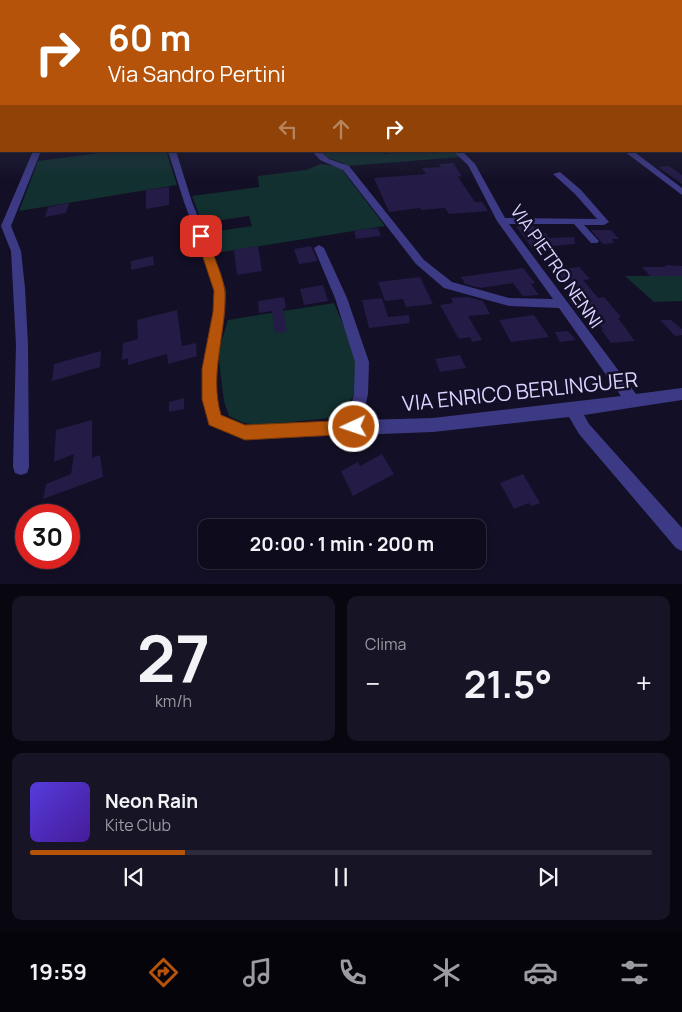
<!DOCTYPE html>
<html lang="it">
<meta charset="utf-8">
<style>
:root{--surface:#0e0b1c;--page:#171425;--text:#f1f3f6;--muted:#9b9ba3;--line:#2e2b3b;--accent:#b45309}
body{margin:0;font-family:Manrope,sans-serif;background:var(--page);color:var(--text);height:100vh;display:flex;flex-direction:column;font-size:19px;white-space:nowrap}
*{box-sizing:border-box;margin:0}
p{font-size:16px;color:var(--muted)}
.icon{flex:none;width:28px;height:28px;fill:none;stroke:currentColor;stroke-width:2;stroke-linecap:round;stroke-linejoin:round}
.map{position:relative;height:584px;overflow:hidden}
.sheet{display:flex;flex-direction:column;gap:12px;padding:12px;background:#08060f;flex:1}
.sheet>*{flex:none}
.banner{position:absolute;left:0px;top:0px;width:682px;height:152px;box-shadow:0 2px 8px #0003,0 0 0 1px var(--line);background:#b45309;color:#fff;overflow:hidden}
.speed{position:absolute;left:15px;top:504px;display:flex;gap:10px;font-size:25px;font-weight:700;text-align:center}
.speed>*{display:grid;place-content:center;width:65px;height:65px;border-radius:50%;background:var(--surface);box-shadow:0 2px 8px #0003,0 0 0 1px var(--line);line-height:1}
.speed .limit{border:8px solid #d22;background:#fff;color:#111}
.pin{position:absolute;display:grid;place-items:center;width:42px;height:42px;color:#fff;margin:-21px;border-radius:10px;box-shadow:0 2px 8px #0006}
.me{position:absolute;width:55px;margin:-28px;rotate:267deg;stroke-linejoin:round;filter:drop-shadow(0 0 4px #0008)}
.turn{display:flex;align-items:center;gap:18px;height:105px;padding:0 25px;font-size:22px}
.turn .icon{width:65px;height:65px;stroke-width:2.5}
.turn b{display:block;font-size:35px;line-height:42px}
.lanes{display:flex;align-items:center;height:48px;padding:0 25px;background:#0003;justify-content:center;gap:25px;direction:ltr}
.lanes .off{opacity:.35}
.big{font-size:38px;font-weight:700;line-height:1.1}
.sheet .card{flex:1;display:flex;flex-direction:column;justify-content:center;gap:8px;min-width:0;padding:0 18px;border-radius:10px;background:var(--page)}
.sheet .dial{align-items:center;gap:0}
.dial b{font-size:65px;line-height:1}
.song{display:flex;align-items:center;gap:15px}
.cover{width:60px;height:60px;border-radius:8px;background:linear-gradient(135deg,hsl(250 70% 55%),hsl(260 70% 35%))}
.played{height:5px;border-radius:2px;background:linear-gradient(90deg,var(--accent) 25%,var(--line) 25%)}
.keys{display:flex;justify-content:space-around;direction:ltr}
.heat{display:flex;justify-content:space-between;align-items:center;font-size:28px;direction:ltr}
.sheet .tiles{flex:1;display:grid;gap:12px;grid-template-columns:1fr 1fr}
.card:last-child{grid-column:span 2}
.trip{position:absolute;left:198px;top:519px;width:288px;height:50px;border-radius:10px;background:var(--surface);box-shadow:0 2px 8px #0003,0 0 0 1px var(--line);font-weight:700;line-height:50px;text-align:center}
.tabs{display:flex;height:80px;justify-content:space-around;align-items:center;background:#06040b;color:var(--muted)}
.tabs .icon{width:35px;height:35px}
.tabs .selected{color:var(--accent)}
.tabs b{font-size:22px;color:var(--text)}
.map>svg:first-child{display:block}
</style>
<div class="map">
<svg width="682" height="585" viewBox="0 0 682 585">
<rect width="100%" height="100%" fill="#130f26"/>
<!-- green -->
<g fill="#12302f">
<path d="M115,151H166L177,185L19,211L38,161Z"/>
<path d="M320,151H382L384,154L402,151H453L460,157L347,166C338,158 329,162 320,151Z"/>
<path d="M321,164L340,167L385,226L216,253L204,233L252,226L249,216L202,223L192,196L259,187L258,176L306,170Z"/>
<path d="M625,276H682V301L654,302Z"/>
<path d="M334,303C343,324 363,367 356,390C352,400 345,409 339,417L261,425L244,423L229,416L224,401L218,353L228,320Z"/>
</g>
<!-- building -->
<g fill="#241b47">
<path d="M453,163L462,176L458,177L475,202H482L488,211L449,214L445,208L421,210L420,208L389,212L374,178L426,174L422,168L441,167L439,164Z"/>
<path d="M669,166L682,175V184L658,167Z"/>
<path d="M169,187V205L146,209V190Z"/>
<path d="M69,203L66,213L45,217L48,207Z"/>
<path d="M516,226H534L540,234L546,233L549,238L574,237L575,244L532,248Z"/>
<path d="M378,228L381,236L356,239L354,230Z"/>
<path d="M591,230H611L619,239H612L614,243L603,244Z"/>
<path d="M258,246L262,271L237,275L234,250Z"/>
<path d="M311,246L318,261L299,264L294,249Z"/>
<path d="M153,256L154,265L131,270V261Z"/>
<path d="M665,265L682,266V276H650L642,267H666Z"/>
<path d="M579,267L590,279L583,280L598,298L604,297L621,317L618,318L635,341L611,343L601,329H603L555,270Z"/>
<path d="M523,268L535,283L531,284L539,295L523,296L513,283L481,288L465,284L461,277Z"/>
<path d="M420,277L433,304L406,307L403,299L385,301L378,282Z"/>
<path d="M323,285L328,301L304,305L300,289Z"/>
<path d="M284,297L286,308L283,309L287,331L275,333L272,311L259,313L258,301Z"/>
<path d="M468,297L483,301L490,314L468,316L482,340L472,342L470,337L459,339L440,305L453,303L451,298Z"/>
<path d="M382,298L388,317L409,315L410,323L369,328L362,300Z"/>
<path d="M177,310L182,346L196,343L197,356L168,364L167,354L128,365V358L122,360L123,343L138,339L137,320Z"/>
<path d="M534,315L549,337L511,342L499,320Z"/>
<path d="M660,320H671L682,329V335L675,336Z"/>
<path d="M568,331L576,340L560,342L555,332Z"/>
<path d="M101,351L100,367L52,381L54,364Z"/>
<path d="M460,355L466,368L440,372L435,359Z"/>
<path d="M184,398V409L169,412V402Z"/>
<path d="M92,420V458L100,455L103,477L43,499L46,484L71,474L74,454L54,462L56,430Z"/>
<path d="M382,454L394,474L353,496L341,471L358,462L360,466Z"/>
<path d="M523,474L540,503L531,506L529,503L514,509L500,483Z"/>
</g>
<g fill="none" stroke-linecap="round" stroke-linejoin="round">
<!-- minor -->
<g fill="#3d3a85" fill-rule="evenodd">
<rect x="681" y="101" width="1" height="4"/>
<path d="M33,151H41L11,226L21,251L25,288L28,345L29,467L27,473L21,475L15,473L13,467L16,345L13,288L11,251L1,226Z"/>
<path d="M168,151H176L192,202L220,271L226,291L225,312L216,369V399L221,415L245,425L347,421L354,394L355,362L335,298L314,248L319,245L324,248L347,298L369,362L368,394L362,420L433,418L621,396L559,308L509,306L444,288L416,264L343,170L320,160L312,151H320L329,159L349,166L424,260L452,282L509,298L553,299L497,221L468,165L453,151H462L475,164L505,218L597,219L575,194L553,174L560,172L581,190L609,222L604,225H584L597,239L599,241L597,243H591L574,224H509L636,394L682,388V400L584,415L589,424L682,528V551L676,548L579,434L569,417L433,432L245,439L210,425L202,399V369L213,312L214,291L210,271L184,202Z"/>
<path d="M624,151H633L682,188V195Z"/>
</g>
<!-- primary -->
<rect fill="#c25bff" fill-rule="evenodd" x="681" y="98" width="1" height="4"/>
<!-- trunk -->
<path stroke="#e055d1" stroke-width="14" d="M0,128L1,127"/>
</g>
<!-- sky -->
<linearGradient id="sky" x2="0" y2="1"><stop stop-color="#0a0815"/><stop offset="0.55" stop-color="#333752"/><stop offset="1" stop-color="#333752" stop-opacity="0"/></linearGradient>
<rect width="682" height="179" fill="url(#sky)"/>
<!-- route -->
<path fill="#b45309" stroke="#753606" d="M197,233H204L206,236C211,250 225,280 225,294C226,335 209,374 221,415L245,425L354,420L359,422L361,427L359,432L354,434L245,440L209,425L202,399V369L213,312L214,291L196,236Z"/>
<g text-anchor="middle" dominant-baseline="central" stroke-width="5" stroke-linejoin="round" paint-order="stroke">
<!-- street labels -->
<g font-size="18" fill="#d9d4ff" stroke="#130f26">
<text transform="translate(557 266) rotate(55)">VIA PIETRO NENNI</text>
</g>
<!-- near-street labels -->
<g font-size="21" fill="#d9d4ff" stroke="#130f26">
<text transform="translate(520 391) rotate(-6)">VIA ENRICO BERLINGUER</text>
</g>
</g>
</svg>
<div class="speed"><div class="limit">30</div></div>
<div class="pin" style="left:201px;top:236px;background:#d93025"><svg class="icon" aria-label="arrive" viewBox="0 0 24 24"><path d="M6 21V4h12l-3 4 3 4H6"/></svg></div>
<svg class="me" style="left:354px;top:427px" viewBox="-20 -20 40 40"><circle r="17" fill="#b45309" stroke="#fff" stroke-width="3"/><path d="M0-11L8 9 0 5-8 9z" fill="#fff"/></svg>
<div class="trip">20:00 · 1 min · 200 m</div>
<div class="banner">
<div class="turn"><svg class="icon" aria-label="right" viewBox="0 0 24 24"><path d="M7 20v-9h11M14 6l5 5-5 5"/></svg><div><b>60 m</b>Via Sandro Pertini</div></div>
<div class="lanes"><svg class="icon off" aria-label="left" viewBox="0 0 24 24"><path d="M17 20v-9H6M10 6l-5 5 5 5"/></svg><svg class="icon off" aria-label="ahead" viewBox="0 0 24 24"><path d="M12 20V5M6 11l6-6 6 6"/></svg><svg class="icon" aria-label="right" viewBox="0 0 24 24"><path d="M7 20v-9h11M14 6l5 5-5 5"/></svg></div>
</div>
</div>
<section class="sheet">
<div class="tiles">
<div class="card dial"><b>27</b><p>km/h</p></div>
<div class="card"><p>Clima</p>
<div class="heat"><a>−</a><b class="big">21.5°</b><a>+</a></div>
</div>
<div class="card">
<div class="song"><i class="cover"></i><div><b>Neon Rain</b><p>Kite Club</p></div></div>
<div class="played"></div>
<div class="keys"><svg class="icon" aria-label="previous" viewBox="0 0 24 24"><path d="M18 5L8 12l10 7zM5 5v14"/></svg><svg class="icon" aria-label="pause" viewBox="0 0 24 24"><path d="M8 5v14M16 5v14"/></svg><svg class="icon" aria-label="next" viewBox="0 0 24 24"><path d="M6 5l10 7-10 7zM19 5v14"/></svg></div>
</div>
</div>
</section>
<nav class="tabs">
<b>19:59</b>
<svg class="icon selected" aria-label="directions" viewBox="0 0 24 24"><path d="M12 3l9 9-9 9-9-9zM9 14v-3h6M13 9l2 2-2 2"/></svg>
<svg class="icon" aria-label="music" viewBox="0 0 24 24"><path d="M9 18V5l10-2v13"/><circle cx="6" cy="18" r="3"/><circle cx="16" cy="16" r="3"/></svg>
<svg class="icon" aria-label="phone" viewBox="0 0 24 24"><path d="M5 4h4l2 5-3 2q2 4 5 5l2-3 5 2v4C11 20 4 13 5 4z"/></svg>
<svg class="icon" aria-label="climate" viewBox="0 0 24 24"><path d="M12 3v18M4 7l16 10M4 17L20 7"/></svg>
<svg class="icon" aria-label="car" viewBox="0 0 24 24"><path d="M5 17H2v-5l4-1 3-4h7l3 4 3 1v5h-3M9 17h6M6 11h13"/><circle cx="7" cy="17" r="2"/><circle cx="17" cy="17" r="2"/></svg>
<svg class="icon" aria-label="filters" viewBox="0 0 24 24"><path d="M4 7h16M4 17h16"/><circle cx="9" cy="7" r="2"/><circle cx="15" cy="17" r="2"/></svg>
</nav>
